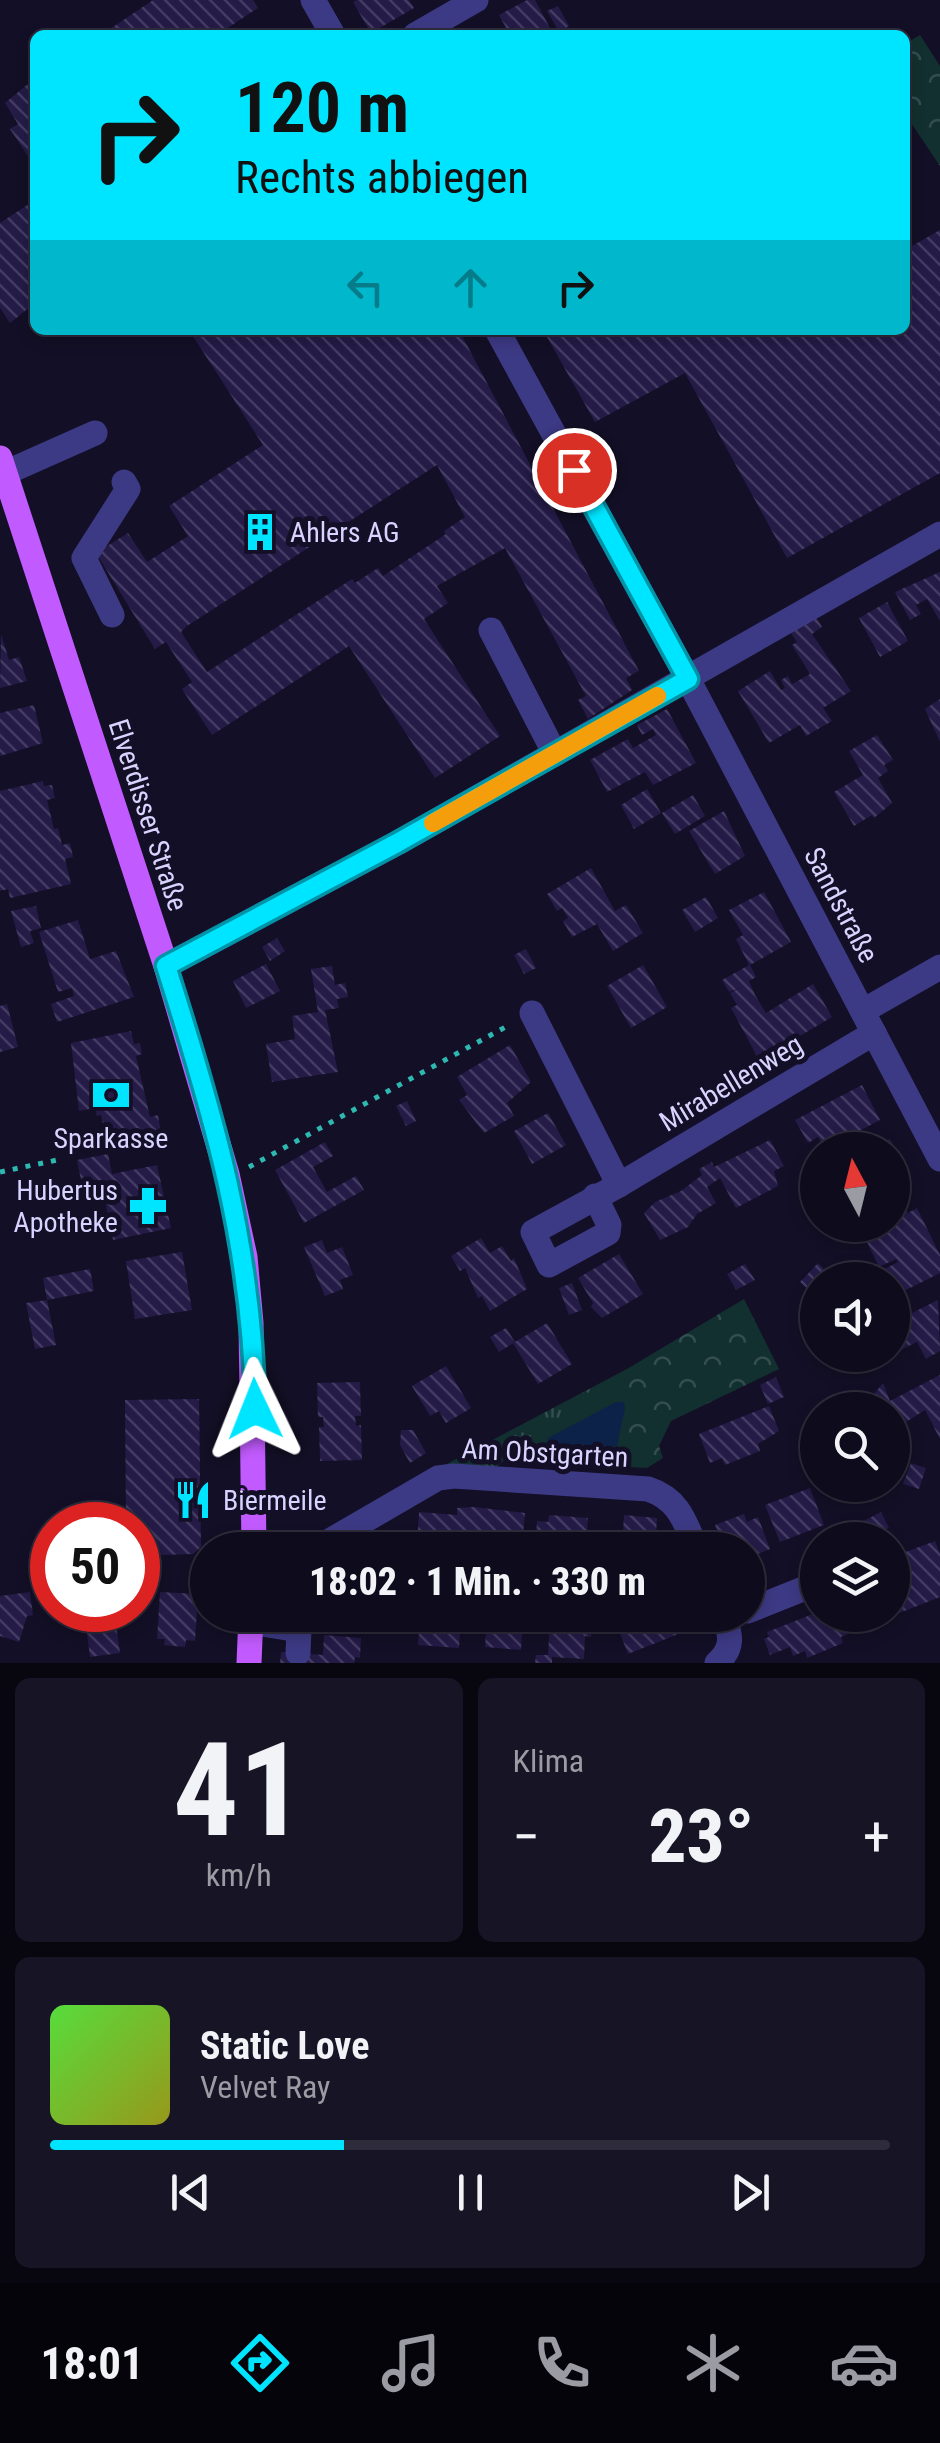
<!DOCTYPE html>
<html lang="de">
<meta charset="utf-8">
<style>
:root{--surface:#0e0b1c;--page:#171425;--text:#f1f3f6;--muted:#9b9ba3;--line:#2e2b3b;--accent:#00e5ff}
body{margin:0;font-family:"Roboto Condensed",sans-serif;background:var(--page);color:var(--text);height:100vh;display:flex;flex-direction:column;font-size:38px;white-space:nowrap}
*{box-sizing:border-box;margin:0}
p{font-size:32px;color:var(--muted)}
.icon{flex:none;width:55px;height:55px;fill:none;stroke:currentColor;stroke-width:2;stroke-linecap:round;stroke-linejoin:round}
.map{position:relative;height:1663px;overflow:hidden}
.panel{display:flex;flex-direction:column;gap:15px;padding:15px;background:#08060f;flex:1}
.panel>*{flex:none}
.hud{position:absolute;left:30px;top:30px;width:880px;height:305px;border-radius:15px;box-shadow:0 5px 15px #0003,0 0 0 2px var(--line);background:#00e5ff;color:#111;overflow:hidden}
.needle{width:65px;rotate:353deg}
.fabs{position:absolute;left:800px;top:1132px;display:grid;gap:20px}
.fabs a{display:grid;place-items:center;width:110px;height:110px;border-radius:50%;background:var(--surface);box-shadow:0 5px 15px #0003,0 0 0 2px var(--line);font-size:50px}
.speed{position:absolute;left:30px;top:1502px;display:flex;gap:20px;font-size:50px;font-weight:700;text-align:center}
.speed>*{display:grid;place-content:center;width:130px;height:130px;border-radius:50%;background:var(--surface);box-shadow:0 5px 15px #0003,0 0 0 2px var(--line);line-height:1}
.speed .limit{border:15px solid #d22;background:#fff;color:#111}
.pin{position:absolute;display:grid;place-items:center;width:85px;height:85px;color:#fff;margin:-42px;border:5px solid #fff;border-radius:50%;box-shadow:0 2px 10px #0007}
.me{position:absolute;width:110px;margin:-55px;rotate:358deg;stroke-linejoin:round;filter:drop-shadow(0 0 8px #0008)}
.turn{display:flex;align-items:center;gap:35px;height:210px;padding:0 40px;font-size:45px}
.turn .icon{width:130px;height:130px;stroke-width:2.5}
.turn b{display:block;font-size:70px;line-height:85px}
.lanes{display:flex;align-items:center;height:95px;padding:0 40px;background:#0003;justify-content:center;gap:50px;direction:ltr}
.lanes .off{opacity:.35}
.big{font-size:75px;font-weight:800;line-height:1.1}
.panel .tile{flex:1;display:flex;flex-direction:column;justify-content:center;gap:15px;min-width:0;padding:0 35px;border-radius:15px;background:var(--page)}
.panel .dial{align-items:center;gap:0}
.dial b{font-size:130px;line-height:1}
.song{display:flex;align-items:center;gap:30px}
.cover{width:120px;height:120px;border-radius:15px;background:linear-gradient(135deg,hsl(110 70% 55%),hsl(60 70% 35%))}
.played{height:10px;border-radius:5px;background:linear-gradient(90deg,var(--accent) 35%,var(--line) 35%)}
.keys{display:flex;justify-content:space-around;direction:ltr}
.heat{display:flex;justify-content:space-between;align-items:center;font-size:55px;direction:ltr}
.panel .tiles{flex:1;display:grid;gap:15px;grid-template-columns:1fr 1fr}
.tile:last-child{grid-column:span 2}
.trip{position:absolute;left:190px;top:1532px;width:575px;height:100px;border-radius:50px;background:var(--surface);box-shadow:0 5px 15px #0003,0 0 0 2px var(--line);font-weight:800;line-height:100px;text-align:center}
.menu{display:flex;height:160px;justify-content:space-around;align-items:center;background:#06040b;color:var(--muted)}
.menu .icon{width:70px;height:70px}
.menu .current{color:var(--accent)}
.menu b{font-size:45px;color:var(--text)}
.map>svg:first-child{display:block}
</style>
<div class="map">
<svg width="940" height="1663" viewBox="0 0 940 1663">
<defs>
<pattern id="grass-tufts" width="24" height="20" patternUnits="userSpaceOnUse" patternTransform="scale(2.5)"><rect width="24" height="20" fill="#12302f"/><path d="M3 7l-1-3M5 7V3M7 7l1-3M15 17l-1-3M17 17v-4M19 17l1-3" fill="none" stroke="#344d4e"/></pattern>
<pattern id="forest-crowns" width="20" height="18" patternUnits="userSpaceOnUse" patternTransform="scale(2.5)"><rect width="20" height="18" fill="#12302f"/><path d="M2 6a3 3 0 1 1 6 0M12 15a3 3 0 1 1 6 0" fill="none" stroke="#344d4e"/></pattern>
<pattern id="building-back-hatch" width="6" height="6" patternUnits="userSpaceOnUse" patternTransform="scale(2.5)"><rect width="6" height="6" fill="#241b47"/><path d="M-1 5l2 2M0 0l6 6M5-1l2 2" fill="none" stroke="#433b63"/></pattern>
</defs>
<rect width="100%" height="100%" fill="#130f26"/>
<!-- grass -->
<path fill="url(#grass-tufts)" d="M627,1369V1467L503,1461L492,1470L441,1467Z"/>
<!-- forest -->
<g fill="url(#forest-crowns)">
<path d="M920,35L940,66V166L905,114V44Z"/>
<path d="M744,1299L779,1369L671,1421L659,1446L663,1458L647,1468L627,1467V1369Z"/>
</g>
<!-- water -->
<path fill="#0c2248" d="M616,1402H624L625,1408L617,1446L546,1444L548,1438Z"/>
<!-- building -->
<g fill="url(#building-back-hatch)" fill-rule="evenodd">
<path d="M153,0H253L258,8L217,35H101Z"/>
<path d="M357,0H409L414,8L371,33L353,2Z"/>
<path d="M527,0H535L550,28L536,35H510L499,15Z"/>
<path d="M558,6L569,26L559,32L547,11Z"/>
<path d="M35,78V159L31,161L10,129L18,124L5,103Z"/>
<path d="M35,200V303L10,323L0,308V223Z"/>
<path d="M940,230V473L787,558L685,373L595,422L543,330H905V250Z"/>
<path d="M189,330H459L639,671L626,678L632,690L588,719L578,700L586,696L505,548L437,586L448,603L424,619L500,736L435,778L349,646L212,735L182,689L192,682L166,642L155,649L96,553L128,533L147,562L188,536L169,506L263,445ZM437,465L465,517L444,531L446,534L383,576L378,568L355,583L352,579L207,672L181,632L187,626Z"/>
<path d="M940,572V621L927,599L916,605L921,614L910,620L895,592Z"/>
<path d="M887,602L908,641L880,657L859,618Z"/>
<path d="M815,615L822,627L812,634L851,691L823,708L832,721L806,736L800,725L769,743L738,691L770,671L781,690L785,688L781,680L788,676L792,684L810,674L792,645L797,642L789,630Z"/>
<path d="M1,634L9,660L19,657L27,681L0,688Z"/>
<path d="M940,699V742L925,709Z"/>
<path d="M34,705L43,743L0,756V713Z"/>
<path d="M667,709L696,763L653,785L645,772L607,792L590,760L628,739L633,748L656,735L653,729L642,735L637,725Z"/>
<path d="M877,735L893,760L884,765L888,771L878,778L892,803L874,818L872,815L854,826L834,792L863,775L849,751Z"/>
<path d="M43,781L44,786L52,785L55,798L47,800L54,829L58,828L62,845L70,843L73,857L65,859L71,884L10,898L8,889L0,891V791Z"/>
<path d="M647,789L661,813L634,829L621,805Z"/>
<path d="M693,795L705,816L675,834L662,813Z"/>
<path d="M724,811L745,856L715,874L689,831Z"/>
<path d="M591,868L615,911L626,905L643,933L613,951L597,924L572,937L563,921L568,918L562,908L557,911L547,894Z"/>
<path d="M764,892L791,942L750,965L756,977L749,981L755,995L766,1013L813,984L832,1017L759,1060L731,1008L737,1005L730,993L740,988L729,992L722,980L749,965L736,939L743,935L729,910Z"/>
<path d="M706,897L718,918L695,932L682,910Z"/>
<path d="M36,906L41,928L30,931L34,943L21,947L11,911Z"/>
<path d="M78,920L90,959L116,951L134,997L57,1022L51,1004L74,996L72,988L58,992L39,932Z"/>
<path d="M277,938L285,951L270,961L262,947Z"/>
<path d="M526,949L536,968L524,974L514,955Z"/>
<path d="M266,964L280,991L246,1008L233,981Z"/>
<path d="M643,965L667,1007L631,1028L607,986Z"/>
<path d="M332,966L335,985L345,983L348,997L337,999L339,1008L325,1010L338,1072L272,1082L266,1044L295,1039L292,1016L318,1012L311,969Z"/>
<path d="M7,1004L18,1047L0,1052V1006Z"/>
<path d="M131,1031L134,1044L140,1043L142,1054L136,1056L150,1117L158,1115L161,1133L107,1143L101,1115L97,1116L95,1108L79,1111L71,1043Z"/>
<path d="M510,1045L531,1082L507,1103L514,1116L484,1133L459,1100L467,1095L457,1077Z"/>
<path d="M862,1085L880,1120L825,1149L818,1137L808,1143L795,1120Z"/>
<path d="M407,1101L416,1121L406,1126L396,1106Z"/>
<path d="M548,1113L566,1145L532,1164L514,1131Z"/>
<path d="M890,1139L911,1179L892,1188V1150H869Z"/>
<path d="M770,1140L784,1166L774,1171L778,1186L736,1208L720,1178L707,1187L716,1203L697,1214L688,1227L660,1240L644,1213L655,1202L681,1191L702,1175L699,1169L712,1162L714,1167Z"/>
<path d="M325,1142L333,1156L313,1167L327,1192L356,1176L364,1190L304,1223L275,1170Z"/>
<path d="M108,1154L112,1174L157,1165L171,1228L113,1240L101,1181L82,1185L77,1160Z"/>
<path d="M905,1207L908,1213L917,1208L940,1255V1273L896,1295L883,1270L898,1262L896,1259L879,1267L864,1236L892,1225L897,1218L894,1213Z"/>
<path d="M481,1238L490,1253L502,1246L511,1261L514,1258L527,1289L490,1311L482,1296L478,1298L465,1268L460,1271L451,1256Z"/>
<path d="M322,1240L327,1253L342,1247L353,1275L340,1280L343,1289L325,1296L304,1247Z"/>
<path d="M182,1252L192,1310L135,1319L126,1261Z"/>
<path d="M619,1254L643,1294L602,1318L591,1307L593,1303L578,1278Z"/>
<path d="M818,1263L830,1275L818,1280L812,1293L800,1282Z"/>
<path d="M745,1264L755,1280L736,1290L727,1274Z"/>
<path d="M90,1269L94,1291L47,1300L43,1278Z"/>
<path d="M572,1283L582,1310L569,1315L559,1288Z"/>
<path d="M47,1300L56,1345L35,1349L26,1303Z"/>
<path d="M938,1300L940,1351L926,1359L917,1342L892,1354V1323Z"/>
<path d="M547,1323L572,1364L538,1384L513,1343Z"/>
<path d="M506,1328L515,1342L499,1352L490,1337Z"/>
<path d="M446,1366L471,1408L446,1423L439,1411L430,1416L412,1386Z"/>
<path d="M940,1375V1439L925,1410L892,1431V1410H861L883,1383L890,1401Z"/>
<path d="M776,1377L784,1397L768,1404L760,1385Z"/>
<path d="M360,1382L361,1416H355L356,1426L361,1425L362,1460L320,1461L319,1427H324L323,1417H318L317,1383Z"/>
<path d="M199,1399L201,1547L193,1554L162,1555L155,1548H138V1525H126L125,1400Z"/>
<path d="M769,1406L779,1431L758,1444L760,1451L725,1465L722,1458L710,1463L699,1434Z"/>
<path d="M401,1430H413L426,1453L410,1463L400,1445Z"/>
<path d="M911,1463L926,1468L919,1489L903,1484Z"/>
<path d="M810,1488L824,1525L780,1542L765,1505Z"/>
<path d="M474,1507L525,1513L522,1546L484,1543L485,1533L472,1531L457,1532L456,1548L417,1546L419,1512L457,1515V1508Z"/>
<path d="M881,1512L889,1528L861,1540L854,1526Z"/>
<path d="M744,1514L747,1522L758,1517L770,1549L748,1558V1550H725L715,1525Z"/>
<path d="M549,1515L588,1518L586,1550H535L537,1521L548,1522Z"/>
<path d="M624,1515L657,1518L655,1550H599L601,1530L623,1532Z"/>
<path d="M935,1541L940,1554V1597L897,1614L892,1603V1557Z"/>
<path d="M30,1592L33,1615L27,1616L19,1642L0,1636V1596Z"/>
<path d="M160,1592L198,1594L195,1641L186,1640L185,1647L164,1645L165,1639H157Z"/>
<path d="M84,1610H114L120,1653L90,1657Z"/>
<path d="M818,1612L880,1615L850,1627L852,1632L841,1637L843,1643L807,1658L805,1651L793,1656L790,1647L770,1655L764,1639L769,1637L767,1632Z"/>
<path d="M420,1615H461L459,1648L418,1645Z"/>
<path d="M512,1615H539L538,1631L522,1630L521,1650L485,1647L487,1617L512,1619Z"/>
<path d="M613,1615H674L681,1633L628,1654Z"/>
<path d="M683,1615H700L705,1628L691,1634Z"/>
<path d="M550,1620L587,1623L586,1628H592L591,1637L585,1636L584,1659L552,1657V1663H535L536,1655H548Z"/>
<path d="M324,1635L361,1638L360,1658L355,1657L354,1663H280L281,1652L323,1655Z"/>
</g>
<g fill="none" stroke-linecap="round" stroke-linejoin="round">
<!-- path -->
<g stroke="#2fb8b0" stroke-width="5" stroke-dasharray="5 8" stroke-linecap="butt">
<path d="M249,1167L511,1024"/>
<path d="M0,1172L62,1159"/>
</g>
<!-- minor -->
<g stroke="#3d3a85" stroke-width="25">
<path d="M313,0L333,35"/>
<path d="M415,35L476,0"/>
<path d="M497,330L688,679L940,1159"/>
<path d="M5,473L95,433"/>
<path d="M112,615L84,558L128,489L124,482"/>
<path d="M491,630L555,754"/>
<path d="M166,966L401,841L940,534"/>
<path d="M863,1011L940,967"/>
<path d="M532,1013L619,1185"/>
<path d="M595,1196L609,1225L608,1233L549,1265L533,1232L619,1185L874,1033"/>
<path d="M314,1550L438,1478L454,1476L648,1489C679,1499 685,1522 697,1550"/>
<path d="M748,1611L818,1583"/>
<path d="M251,1622L299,1630L298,1653"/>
<path d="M717,1663C734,1648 731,1635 724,1615"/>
</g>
<!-- major -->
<g stroke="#c25bff" stroke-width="25">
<path d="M0,458L166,966L227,1174L245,1257L251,1323L254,1550"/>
<path d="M249,1663L251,1615"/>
</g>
</g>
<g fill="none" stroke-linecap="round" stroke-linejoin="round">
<!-- route casing -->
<g stroke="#0095a6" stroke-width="25">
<path id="route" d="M255,1409C253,1249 214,1116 166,966L397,843L688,679L574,470"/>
</g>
<!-- route -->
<use href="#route" stroke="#00e5ff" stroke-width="18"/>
<!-- slow -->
<path stroke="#f59e0b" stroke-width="18" d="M433,823L657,696"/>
</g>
<!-- icons -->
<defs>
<g id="building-bare" transform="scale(3)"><path d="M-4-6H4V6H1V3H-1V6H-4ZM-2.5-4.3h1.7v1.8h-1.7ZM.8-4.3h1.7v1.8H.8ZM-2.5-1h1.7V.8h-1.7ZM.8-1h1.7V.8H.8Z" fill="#00e5ff" stroke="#130f26" stroke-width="2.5" paint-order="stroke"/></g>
<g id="bank-bare" transform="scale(3)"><path d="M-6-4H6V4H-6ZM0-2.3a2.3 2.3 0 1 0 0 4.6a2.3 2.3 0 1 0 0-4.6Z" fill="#00e5ff" stroke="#130f26" stroke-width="2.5" paint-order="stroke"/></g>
<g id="pharmacy-bare" transform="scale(3)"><path d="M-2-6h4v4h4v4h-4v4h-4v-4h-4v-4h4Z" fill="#00e5ff" stroke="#130f26" stroke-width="2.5" paint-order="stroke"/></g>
<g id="restaurant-bare" transform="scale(3)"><path d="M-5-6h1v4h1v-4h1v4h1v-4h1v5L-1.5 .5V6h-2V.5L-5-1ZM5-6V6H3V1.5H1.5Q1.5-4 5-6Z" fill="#00e5ff" stroke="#130f26" stroke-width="2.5" paint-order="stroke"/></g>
</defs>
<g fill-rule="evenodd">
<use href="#building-bare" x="260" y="532"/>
<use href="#bank-bare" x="111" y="1095"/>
<use href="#pharmacy-bare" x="148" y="1206"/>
<use href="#restaurant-bare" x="193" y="1500"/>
</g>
<g text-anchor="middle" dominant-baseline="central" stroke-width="10" stroke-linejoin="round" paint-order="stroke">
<!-- poi labels -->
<g font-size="28" fill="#d9d4ff" stroke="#130f26" text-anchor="start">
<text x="290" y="532">Ahlers AG</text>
<text x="111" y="1138" text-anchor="middle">Sparkasse</text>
<text x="118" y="1190" text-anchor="end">Hubertus<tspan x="118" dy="32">Apotheke</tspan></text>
<text x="223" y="1500">Biermeile</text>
</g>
<!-- street labels -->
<g font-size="28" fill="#d9d4ff" stroke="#130f26">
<text transform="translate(148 815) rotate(72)">Elverdisser Straße</text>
<text transform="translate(841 905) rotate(62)">Sandstraße</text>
<text transform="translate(731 1083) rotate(-31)">Mirabellenweg</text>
<text transform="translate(545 1453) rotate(3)">Am Obstgarten</text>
</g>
</g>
</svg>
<div class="fabs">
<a><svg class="needle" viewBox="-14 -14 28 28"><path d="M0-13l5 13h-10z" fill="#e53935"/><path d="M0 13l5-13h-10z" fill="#9b9ba3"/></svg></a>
<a><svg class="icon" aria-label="sound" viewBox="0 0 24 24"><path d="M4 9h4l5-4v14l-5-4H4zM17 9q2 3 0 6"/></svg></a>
<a><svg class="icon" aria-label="search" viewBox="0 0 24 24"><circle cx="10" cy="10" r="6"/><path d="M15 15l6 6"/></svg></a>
<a><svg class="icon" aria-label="layers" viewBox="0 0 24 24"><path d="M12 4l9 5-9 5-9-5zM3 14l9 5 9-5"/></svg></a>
</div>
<div class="speed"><div class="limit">50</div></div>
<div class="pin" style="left:574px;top:470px;background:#d93025"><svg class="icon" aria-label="arrive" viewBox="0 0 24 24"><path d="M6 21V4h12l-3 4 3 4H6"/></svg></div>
<svg class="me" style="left:255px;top:1409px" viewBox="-20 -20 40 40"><path d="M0-17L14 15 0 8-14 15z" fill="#00e5ff" stroke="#fff" stroke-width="4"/></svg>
<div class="trip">18:02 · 1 Min. · 330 m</div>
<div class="hud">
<div class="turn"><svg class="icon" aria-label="right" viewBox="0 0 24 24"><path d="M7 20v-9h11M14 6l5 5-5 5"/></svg><div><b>120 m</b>Rechts abbiegen</div></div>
<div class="lanes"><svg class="icon off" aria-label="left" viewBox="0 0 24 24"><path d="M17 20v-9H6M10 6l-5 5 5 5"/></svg><svg class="icon off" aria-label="ahead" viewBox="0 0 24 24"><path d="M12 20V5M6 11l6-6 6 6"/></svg><svg class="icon" aria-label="right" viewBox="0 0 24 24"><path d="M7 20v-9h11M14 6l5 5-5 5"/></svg></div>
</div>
</div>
<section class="panel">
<div class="tiles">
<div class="tile dial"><b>41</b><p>km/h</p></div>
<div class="tile"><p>Klima</p>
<div class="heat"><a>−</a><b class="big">23°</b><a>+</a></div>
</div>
<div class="tile">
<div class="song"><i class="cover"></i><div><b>Static Love</b><p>Velvet Ray</p></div></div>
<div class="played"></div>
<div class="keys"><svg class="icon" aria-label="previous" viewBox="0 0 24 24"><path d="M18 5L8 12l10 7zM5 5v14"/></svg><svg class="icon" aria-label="pause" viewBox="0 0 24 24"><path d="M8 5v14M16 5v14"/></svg><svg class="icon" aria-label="next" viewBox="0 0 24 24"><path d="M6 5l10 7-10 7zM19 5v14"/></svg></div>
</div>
</div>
</section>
<nav class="menu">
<b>18:01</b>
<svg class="icon current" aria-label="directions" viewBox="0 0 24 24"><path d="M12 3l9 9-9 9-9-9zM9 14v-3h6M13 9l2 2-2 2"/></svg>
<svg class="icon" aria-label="music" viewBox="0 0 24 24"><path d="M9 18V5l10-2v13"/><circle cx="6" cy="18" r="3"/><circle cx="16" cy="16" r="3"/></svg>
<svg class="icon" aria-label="phone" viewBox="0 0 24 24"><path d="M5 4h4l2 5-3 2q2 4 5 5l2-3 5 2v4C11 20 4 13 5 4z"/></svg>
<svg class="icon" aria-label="climate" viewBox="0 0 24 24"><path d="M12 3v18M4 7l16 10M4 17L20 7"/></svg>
<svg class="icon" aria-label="car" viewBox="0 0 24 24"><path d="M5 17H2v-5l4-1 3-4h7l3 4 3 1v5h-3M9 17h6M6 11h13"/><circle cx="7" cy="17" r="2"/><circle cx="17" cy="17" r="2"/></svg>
</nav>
